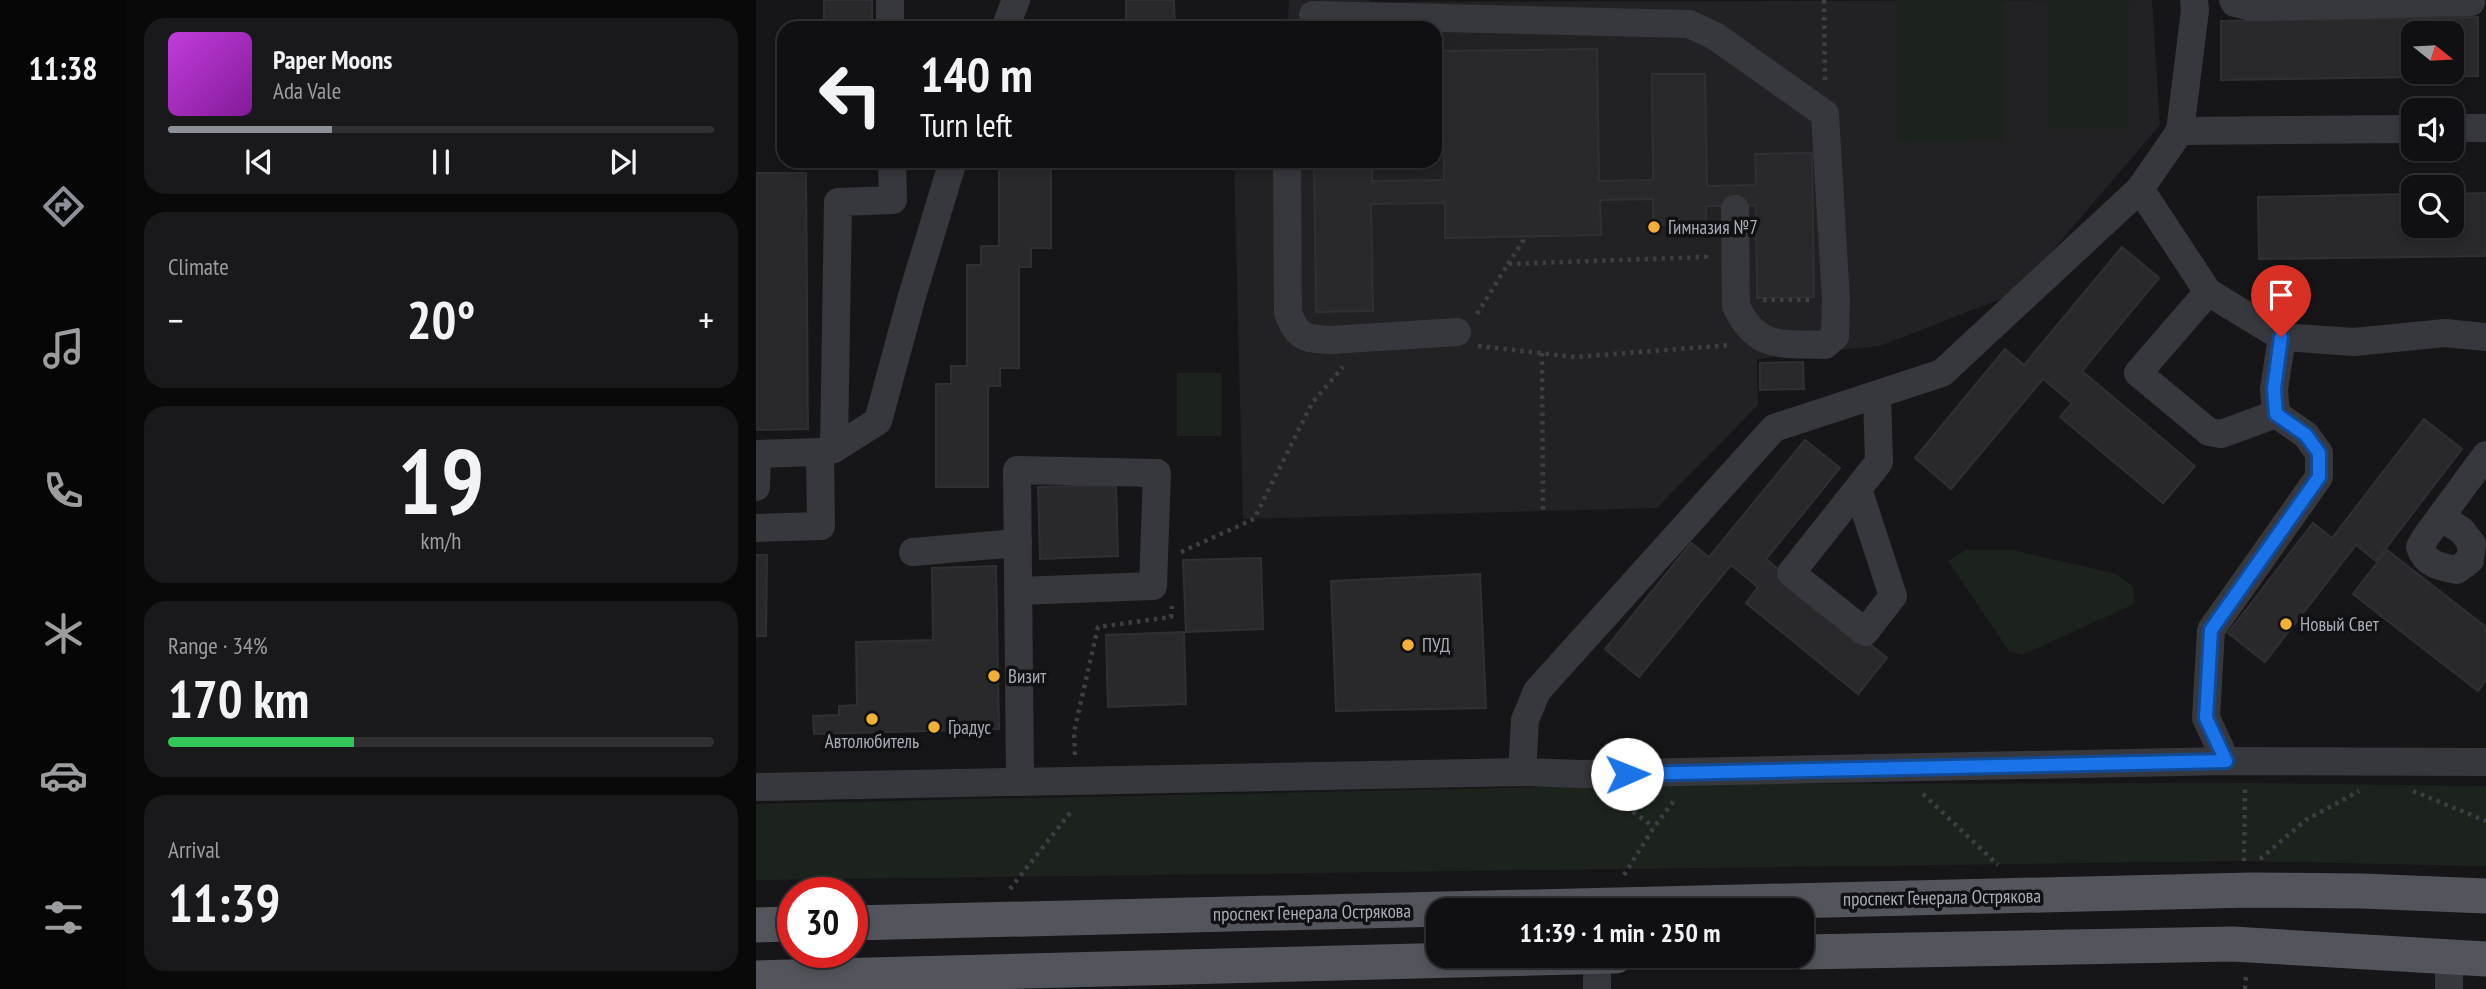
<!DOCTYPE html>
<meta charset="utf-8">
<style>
:root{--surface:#101012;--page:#19191b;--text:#f1f3f6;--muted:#9c9d9f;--line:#303032;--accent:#8c9099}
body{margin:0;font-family:"PT Sans Narrow",sans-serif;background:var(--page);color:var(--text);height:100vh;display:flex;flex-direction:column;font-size:26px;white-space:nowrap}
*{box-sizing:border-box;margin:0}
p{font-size:23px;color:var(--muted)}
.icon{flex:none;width:38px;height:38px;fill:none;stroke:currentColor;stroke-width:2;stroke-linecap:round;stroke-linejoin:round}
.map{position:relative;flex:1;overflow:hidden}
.side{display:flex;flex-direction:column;gap:18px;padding:18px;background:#09090a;width:630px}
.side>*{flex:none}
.banner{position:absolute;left:21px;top:21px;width:665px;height:147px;border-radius:21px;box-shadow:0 4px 10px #0003,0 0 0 2px var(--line);background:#101012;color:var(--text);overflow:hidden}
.needle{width:46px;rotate:108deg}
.buttons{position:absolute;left:1645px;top:21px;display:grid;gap:14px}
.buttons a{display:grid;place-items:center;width:63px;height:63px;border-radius:14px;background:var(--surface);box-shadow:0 4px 10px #0003,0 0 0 2px var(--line);font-size:35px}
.speed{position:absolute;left:21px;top:877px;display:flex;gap:14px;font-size:35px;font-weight:700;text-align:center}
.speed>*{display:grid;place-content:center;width:91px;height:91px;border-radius:50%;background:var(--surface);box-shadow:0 4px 10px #0003,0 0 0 2px var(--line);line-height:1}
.speed .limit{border:10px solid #d22;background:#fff;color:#111}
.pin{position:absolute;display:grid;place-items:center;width:60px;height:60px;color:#fff;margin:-72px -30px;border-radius:50% 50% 50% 0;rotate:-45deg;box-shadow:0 0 7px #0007}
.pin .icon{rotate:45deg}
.me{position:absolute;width:77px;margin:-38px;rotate:89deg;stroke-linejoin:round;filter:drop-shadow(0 0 5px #0008)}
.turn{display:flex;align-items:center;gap:24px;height:147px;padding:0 28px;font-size:32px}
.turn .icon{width:91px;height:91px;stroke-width:2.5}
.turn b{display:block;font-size:49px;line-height:60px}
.big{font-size:52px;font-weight:800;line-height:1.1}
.side .widget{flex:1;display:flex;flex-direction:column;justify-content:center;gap:10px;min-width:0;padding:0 24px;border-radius:21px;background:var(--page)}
.side .dial{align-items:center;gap:0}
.dial b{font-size:91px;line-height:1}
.song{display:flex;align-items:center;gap:21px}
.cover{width:84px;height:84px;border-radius:10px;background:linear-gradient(135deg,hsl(290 70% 55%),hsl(290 70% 35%))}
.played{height:7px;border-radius:4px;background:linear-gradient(90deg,var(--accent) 30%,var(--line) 30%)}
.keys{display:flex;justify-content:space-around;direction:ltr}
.heat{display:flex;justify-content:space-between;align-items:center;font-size:38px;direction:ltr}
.charge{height:10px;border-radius:5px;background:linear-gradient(90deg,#34c759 34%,var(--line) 0)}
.trip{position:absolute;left:670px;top:898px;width:388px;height:70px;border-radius:21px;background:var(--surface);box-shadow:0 4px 10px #0003,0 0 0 2px var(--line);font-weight:800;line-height:70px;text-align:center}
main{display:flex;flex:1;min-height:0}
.dock{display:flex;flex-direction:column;width:126px;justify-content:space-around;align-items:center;background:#060607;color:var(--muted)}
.dock .icon{width:49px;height:49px}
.dock .on{color:var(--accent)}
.dock b{font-size:32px;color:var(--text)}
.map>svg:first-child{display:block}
</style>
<main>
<nav class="dock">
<b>11:38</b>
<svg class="icon on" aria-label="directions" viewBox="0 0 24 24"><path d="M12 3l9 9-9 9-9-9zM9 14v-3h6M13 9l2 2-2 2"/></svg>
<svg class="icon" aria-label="music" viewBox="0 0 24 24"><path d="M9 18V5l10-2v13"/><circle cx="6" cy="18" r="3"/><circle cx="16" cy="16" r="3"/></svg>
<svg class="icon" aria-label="phone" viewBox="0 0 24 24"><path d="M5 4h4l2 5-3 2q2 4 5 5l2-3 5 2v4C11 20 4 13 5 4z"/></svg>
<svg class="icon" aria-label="climate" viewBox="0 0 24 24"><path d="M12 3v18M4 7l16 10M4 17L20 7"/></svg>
<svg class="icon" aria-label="car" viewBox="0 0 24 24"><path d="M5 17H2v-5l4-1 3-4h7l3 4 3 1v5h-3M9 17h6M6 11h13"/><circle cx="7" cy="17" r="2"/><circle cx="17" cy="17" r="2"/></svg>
<svg class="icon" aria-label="filters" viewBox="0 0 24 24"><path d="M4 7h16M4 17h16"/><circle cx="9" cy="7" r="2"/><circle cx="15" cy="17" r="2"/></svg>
</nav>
<section class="side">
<div class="widget">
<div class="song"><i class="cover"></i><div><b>Paper Moons</b><p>Ada Vale</p></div></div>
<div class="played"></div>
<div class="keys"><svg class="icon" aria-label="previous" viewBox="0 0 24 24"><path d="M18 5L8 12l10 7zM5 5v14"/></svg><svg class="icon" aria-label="pause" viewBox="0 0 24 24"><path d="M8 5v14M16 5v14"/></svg><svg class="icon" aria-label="next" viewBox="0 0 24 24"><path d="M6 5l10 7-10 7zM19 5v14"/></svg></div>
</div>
<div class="widget"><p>Climate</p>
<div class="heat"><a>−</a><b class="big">20°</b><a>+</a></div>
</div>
<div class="widget dial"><b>19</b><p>km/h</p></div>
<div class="widget"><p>Range · 34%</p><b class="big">170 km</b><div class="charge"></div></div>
<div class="widget"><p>Arrival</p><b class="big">11:39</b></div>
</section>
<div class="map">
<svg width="1730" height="989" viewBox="0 0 1730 989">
<rect width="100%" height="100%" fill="#161618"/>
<!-- built -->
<path fill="#222225" d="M533,0H612L616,2L1396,0L1404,125L1260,293L1124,346L1001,359L1002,405L901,508L487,519L478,161H679V28H531Z"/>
<!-- green -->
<g fill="#1c231d">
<path d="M1139,0H1247L1248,141L1141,142Z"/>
<path d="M1291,0H1372L1373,11L1318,13H1371L1372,129H1292Z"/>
<rect x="421" y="373" width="45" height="63"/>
<path d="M1210,550H1257L1360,574L1377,586L1378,604L1266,655L1253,651L1192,561Z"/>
<path d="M1494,783L1730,786V866L1483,861L0,880V804L930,784Z"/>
</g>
<!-- building -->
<g fill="#29292c" stroke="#303034" stroke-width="2" fill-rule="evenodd">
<rect x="68" y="0" width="48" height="28"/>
<path d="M370,0H418L419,28H370Z"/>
<path d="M1722,17V76L1465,80V21ZM1657,33H1696V72H1657Z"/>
<path d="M841,49L843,181L897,180L896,74H949L951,186L1000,185L999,154L1056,153L1058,297L1001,298L1000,205L950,206V223L897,225V199L844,200L845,235L689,238V203L615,204L617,311L560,312L558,161H616V181L688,180L686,51Z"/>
<rect x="67" y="161" width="48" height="5"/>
<path d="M243,161H295V248H275V267H263V368H244V386H232V487H180V384H195V366H211V265H225V246H243Z"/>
<path d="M0,173H50L52,429L0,430Z"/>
<path d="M1730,193V256L1503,259L1502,197L1657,194V226H1696V194Z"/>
<path d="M1366,247L1403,278L1326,371L1439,466L1407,503L1304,417L1316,403L1287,379L1195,489L1159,458L1249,349L1268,365Z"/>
<path d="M1047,362L1048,389L1004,390V363Z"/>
<path d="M1668,419L1706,449L1620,561L1600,545L1509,662L1472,633L1557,523L1576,538Z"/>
<path d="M1049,440L1084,468L1010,559L1131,658L1102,694L990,603L1002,587L975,565L883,677L849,649L935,543L953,557Z"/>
<path d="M360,485L362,556L284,559L282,487Z"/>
<path d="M1631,550L1730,627V680L1722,691L1597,594Z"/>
<path d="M0,555H11L10,636H0Z"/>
<path d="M505,558L507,629L430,632L427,560Z"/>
<path d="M240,566L243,729L58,734L57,716L83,715V706L101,705L100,642L177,640L176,568Z"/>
<path d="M724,574L730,708L580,711L575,581Z"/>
<path d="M428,632L430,704L352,707L350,635Z"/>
</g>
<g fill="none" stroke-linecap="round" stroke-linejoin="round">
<!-- path -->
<g stroke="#3d3f44" stroke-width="4.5" stroke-dasharray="3.5 5" stroke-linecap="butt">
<path d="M1068,0L1069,80"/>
<path d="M752,264L767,241V237"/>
<path d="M1007,300H1055"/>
<path d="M721,314L752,264L950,257L952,261"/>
<path d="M722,346L819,357L975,345"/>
<path d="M786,353L787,511"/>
<path d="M425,552L498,519L556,403L587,367"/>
<path d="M319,755L318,732L342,627L415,617L416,606"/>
<path d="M1657,791L1730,821"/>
<path d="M1167,794L1242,865"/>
<path d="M863,802L898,827"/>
<path d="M1504,859L1550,820L1603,791"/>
<path d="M1488,861L1489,786"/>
<path d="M868,875L898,827L920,798"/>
<path d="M254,889L317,809"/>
<path d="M1489,989L1490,976"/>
</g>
<!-- minor -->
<g stroke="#37383d" stroke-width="28">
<path d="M134,0V28"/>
<path d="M1477,0L1479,3L1495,7L1715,2"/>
<path d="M557,15L933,24L959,36L1069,114L1080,300L1079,336L1069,345C1027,343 1001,351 980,306L979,209"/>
<path d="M249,28L260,0"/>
<path d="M1696,128H1730"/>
<path d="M1424,131L1657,129"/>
<path d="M531,161L532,313C541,337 548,339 574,340L701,332"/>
<path d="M1384,189L1452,292L1382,373L1453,432L1465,434L1520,414L1518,389L1526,337"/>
<path d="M1452,292L1526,337L1598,342L1689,333L1730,337"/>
<path d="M78,449L82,202L137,200L136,161"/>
<path d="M0,454L64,452L78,449L122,421L156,296L197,161"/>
<path d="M0,487L1,454"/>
<path d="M1102,489L1137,596L1109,632L1035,573L1123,462L1121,395"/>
<path d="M1685,517L1706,531L1716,544L1714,560L1701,570C1684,567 1669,564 1664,547L1669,538L1730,455"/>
<path d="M0,528L65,526L64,452"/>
<path d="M157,552L262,543"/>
<path d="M262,591L397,586L401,473L261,470C262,573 263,677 264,780"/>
<path d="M1470,761L1450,718L1455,630L1563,477V453L1550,435L1520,414"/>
<path d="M766,772L769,720L781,691L1018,428L1186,373L1384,189L1424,131L1439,10L1438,0"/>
<path d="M0,787L766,772L825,774L1470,761L1730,762"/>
<path d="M841,956V989"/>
<path d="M1693,958V989"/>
</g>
<!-- major -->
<g stroke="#53555c" stroke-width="35">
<path d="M96,923L1495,890L1606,891L1730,896"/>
<path d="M0,925L37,924"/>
<path d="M1046,952L1476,944L1730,959"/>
<path d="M0,978L860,956"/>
</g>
</g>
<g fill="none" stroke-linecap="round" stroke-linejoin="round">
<!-- route casing -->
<g stroke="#114b97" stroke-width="18">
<path id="route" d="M871,774L1470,761L1450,718L1455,630L1563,477V453L1550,435L1520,414L1518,389L1525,337"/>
</g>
<!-- route -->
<use href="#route" stroke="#1a73e8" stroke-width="12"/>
</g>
<!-- markers -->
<g fill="#f2b134" stroke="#111113" stroke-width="2.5">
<circle cx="898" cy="227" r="7"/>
<circle cx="1530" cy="624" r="7"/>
<circle cx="652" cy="645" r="7"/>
<circle cx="238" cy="676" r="7"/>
<circle cx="116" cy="719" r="7"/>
<circle cx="178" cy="727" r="7"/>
</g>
<g text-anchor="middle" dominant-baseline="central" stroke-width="7" stroke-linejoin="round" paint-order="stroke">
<!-- poi labels -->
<g font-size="19" fill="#a8adb8" stroke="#111113" text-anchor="start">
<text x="912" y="227">Гимназия №7</text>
<text x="1544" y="624">Новый Свет</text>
<text x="666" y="645">ПУД</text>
<text x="252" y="676">Визит</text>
<text x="192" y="727">Градус</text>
<text x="116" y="741" text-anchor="middle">Автолюбитель</text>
</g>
<!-- street labels -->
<g font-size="19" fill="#a8adb8" stroke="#111113">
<text transform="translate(1186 897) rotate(-1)">проспект Генерала Острякова</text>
<text transform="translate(556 912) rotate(-1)">проспект Генерала Острякова</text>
</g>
</g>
</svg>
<div class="buttons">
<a><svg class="needle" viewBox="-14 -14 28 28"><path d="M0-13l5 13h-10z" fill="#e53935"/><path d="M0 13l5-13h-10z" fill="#9c9d9f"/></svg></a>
<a><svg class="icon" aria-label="sound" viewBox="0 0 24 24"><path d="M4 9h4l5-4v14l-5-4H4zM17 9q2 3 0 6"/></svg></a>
<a><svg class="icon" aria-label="search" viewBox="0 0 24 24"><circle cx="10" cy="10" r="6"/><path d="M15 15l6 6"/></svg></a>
</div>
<div class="speed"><div class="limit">30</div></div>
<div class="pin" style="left:1525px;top:337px;background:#d93025"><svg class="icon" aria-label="arrive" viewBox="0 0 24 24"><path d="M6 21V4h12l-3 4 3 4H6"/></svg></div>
<svg class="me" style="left:871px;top:774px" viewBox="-20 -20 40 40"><circle r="19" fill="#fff"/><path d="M0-13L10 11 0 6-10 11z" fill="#1a73e8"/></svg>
<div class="trip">11:39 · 1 min · 250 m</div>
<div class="banner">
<div class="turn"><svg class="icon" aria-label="left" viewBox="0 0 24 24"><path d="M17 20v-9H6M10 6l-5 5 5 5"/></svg><div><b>140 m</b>Turn left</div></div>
</div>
</div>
</main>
